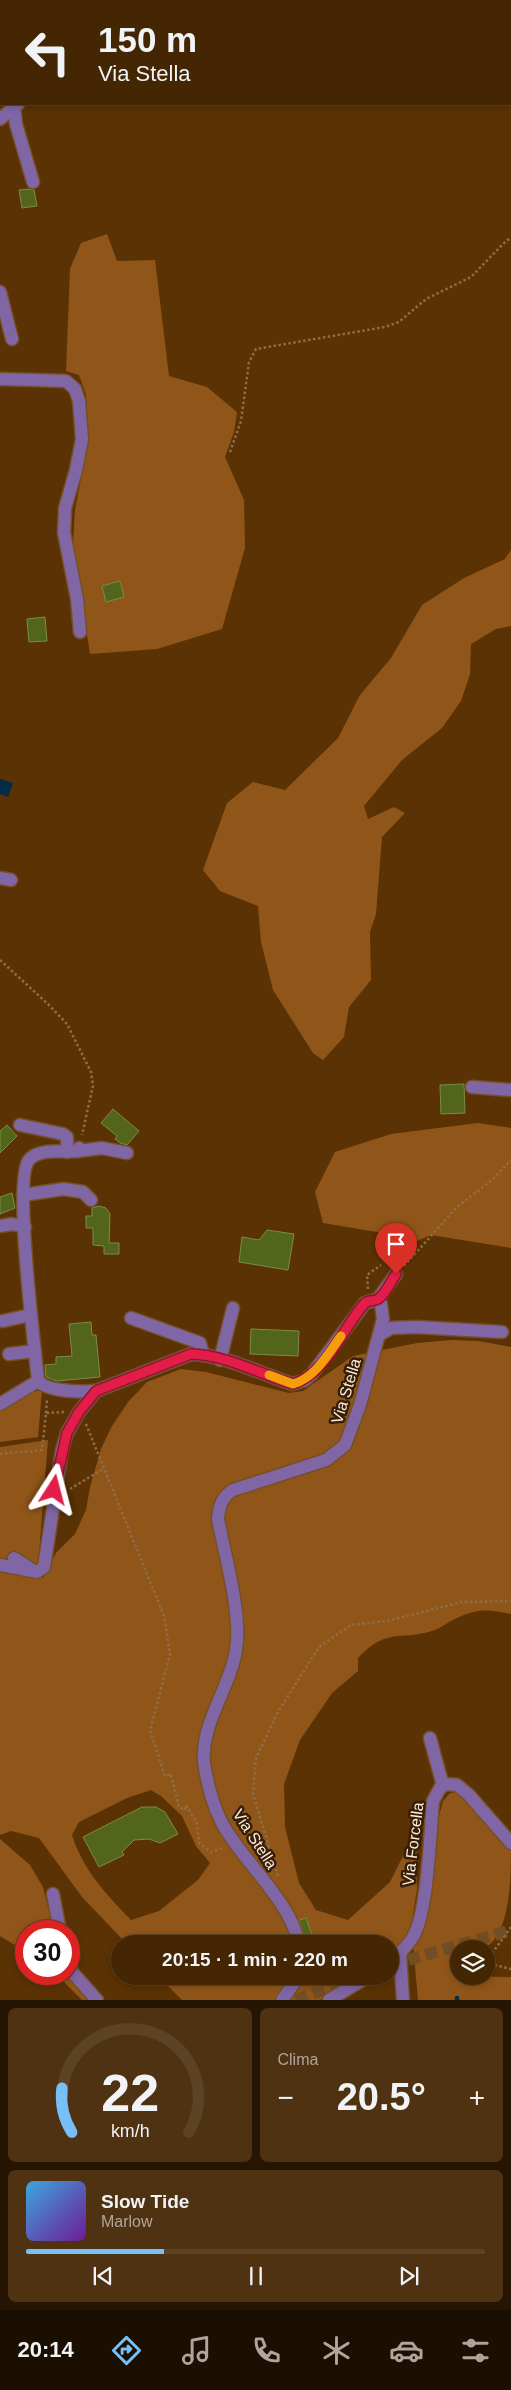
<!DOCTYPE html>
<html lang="it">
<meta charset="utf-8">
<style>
:root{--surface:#442603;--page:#4e3212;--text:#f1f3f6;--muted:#afa59a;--line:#5c4325;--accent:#76c0f7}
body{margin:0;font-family:Arial,sans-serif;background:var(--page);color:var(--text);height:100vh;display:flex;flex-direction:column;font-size:19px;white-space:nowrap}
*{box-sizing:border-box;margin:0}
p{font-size:16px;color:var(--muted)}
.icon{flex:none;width:28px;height:28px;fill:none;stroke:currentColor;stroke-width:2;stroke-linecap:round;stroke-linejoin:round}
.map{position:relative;height:2000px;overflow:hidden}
.details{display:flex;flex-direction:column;gap:8px;padding:8px;background:#251502;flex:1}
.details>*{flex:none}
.banner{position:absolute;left:0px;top:0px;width:511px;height:105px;box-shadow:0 2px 8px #0003,0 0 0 1px var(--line);background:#442603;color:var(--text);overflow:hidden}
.buttons{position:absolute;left:450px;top:1940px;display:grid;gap:10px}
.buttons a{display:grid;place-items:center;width:45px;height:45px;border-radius:50%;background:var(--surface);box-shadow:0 2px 8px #0003,0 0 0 1px var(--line);font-size:25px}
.speed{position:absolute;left:15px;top:1920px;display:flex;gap:10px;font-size:25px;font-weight:700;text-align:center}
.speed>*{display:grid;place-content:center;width:65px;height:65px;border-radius:50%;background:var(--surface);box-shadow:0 2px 8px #0003,0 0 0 1px var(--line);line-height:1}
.speed .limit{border:8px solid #d22;background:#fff;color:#111}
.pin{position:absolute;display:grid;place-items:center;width:42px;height:42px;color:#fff;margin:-51px -21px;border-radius:50% 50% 50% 0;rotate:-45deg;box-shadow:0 0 5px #0007}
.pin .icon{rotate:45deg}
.me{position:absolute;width:55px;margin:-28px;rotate:9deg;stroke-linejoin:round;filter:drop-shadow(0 0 4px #0008)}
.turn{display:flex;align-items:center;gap:18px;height:105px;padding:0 15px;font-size:22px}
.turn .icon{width:65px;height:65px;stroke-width:2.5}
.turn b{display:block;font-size:35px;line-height:42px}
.big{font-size:38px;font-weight:700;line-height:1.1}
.details .card{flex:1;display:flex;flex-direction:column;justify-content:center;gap:8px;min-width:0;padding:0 18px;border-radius:8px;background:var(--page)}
.details .dial{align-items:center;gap:0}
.dial svg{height:130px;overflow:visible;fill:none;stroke:var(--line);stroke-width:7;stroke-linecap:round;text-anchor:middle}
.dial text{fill:var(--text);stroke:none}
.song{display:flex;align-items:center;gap:15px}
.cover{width:60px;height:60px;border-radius:8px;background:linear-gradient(135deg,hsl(200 70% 55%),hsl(280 70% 35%))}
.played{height:5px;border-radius:2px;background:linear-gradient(90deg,var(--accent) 30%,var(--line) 30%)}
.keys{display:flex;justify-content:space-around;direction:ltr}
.heat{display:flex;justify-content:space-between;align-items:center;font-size:28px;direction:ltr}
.details .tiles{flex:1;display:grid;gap:8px;grid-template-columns:1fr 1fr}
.card:last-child{grid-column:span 2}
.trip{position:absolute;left:111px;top:1935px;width:288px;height:50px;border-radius:25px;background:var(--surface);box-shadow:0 2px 8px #0003,0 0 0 1px var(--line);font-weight:700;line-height:50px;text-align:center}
.tab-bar{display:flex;height:80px;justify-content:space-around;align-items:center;background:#1b0f01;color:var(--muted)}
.tab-bar .icon{width:35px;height:35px}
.tab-bar .active{color:var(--accent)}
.tab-bar b{font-size:22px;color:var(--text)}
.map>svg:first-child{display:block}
</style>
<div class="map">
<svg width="511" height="2000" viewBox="0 0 511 2000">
<rect width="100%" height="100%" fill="#5b3204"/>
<!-- green -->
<g fill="#905619" fill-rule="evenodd">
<path d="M107,234L117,261L155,260L169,376L207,387L237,412L234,432L225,457L244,500L245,548L222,629L157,649L90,654L73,544L75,510L88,440L86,395L79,375L66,371L70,269L81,243Z"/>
<path d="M511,550V626L496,629L471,644L470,674L461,701L442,728L402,760L364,806L368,819L394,807L405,813L382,837L376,914L370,932L371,980L349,1007L344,1037L323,1060L313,1053L273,990L261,942L258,906L220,891L203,870L227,803L253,782L285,790L338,738L360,695L391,658L422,605L464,578L505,559Z"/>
<path d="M478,1123L511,1128V1248L431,1235L400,1248L383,1233L323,1223L315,1192L335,1152L391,1134Z"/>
<path d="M452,1340L479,1341L511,1347V1614C489,1609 476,1608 455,1619C448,1622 442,1627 435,1630C399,1642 389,1626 358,1658V1671L332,1693L300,1740L284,1784L285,1827L299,1883L316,1910L348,1920L390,1882L416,1830L417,1889L410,1933L390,1955V1944H127L82,1897L39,1838L11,1831L0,1835V1569L43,1578L56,1553L75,1534L86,1510L90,1487L101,1449L112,1426L128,1402L147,1382L181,1369L206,1372L289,1393L303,1391L353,1356L417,1343ZM151,1790L161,1796L182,1816L196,1846L210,1863L198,1880L159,1911L131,1920C106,1894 83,1870 72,1835L79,1822L127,1798Z"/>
<path d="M42,1390L38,1437L0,1442V1410L22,1394Z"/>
<path d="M48,1440L38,1566L0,1558V1447Z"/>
<path d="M462,1791L511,1847C511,1876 511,1938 482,1949C476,1951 466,1949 459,1949V1976L511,1977V2000H418L413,1944L436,1827L443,1801L450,1793Z"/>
<path d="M0,1839L30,1865L43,1887L54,1931H26V1952L0,1936Z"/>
<path d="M56,1974H68L88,2000H82Z"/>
<path d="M158,1976H360L320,2000H182Z"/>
</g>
<!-- water -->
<path fill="#032c46" d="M0,779L13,783L8,797L0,794Z"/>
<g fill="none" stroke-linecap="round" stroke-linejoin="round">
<!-- stream -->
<path stroke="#032c46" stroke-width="4.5" d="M457,2000V1998"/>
</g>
<!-- building -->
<g fill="#53651a" stroke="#798d45">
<path d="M29,189L34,190L37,206L22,208L19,190Z"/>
<path d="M120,581L124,597L106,602L102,586Z"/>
<path d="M45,617L47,641L29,642L27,619Z"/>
<path d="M464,1084L465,1113L441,1114L440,1085Z"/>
<path d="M113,1109L139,1131L127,1145L120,1143L115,1139L117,1136L101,1123Z"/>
<path d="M7,1125L17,1136L0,1153V1131Z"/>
<path d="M12,1193L15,1208L0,1214V1197Z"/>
<path d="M99,1206L106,1208L110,1214L109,1243H119V1254H104V1246L93,1245V1228H86V1216H92V1208Z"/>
<path d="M267,1230L294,1234L288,1270L239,1262L242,1237L259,1240Z"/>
<path d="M91,1322L92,1335H96L100,1377L57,1381L46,1377L45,1365L56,1364V1357L72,1356L69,1324Z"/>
<path d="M251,1329L299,1331L298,1356L250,1354Z"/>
<path d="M142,1807H156L165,1812L178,1834L160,1843L149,1839L134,1840L122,1852L124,1855L99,1867L83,1837Z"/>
<path d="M306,1918L313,1938L306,1940L299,1920Z"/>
</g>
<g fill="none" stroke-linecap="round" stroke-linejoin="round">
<!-- major-tunnel -->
<g stroke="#734e24" stroke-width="12" stroke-dasharray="12 6" stroke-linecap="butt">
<path d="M391,1965L511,1930"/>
<path d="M296,2000L360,1976"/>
</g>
<!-- minor casing -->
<g stroke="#755026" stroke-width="15">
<g id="minor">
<path d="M124,1L125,0"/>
<path d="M147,1V0"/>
<path d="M14,106L16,124L33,182"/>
<path d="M0,119L18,104"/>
<path d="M0,292L12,339"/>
<path d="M0,379L66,381L75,389L79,401L82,439L76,470L65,508L64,533L77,599L80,632"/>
<path d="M0,878L11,880"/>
<path d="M472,1087L511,1090"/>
<path d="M20,1125L63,1134L67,1137V1152"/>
<path d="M78,1151L102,1148L127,1153"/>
<path d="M23,1195L64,1189L83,1192L91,1200"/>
<path d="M0,1226L12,1224L25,1227"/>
<path d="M378,1299L396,1274"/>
<path d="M131,1318L200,1343L203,1355"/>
<path d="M3,1321L30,1315"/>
<path d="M379,1335L391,1328L416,1327L502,1332"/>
<path d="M9,1354L35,1351"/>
<path d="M220,1360L233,1308"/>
<path d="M38,1381C35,1349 13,1178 29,1160C38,1148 64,1152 77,1151L79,1148"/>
<path d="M38,1381C48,1392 82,1392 96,1391"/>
<path d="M0,1404L38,1381"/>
<path d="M14,1558L31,1569"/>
<path d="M0,1565L37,1572L44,1567L62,1450L67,1433L79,1412L96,1391L191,1354C226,1355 260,1374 293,1384L305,1380L312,1374L365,1303L378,1299"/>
<path d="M430,1738L443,1786"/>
<path d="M53,1894L60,1931"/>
<path d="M299,1944C292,1906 251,1868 230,1836C217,1818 209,1791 205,1769C197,1727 230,1690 236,1650C242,1614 225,1556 218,1519C219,1506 222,1497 233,1490L326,1460L345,1445L360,1405L383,1319L381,1304L378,1299"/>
<path d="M400,1953L403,2000"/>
<path d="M69,1961L72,1972L97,2000"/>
<path d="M390,1962C399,1954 407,1947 413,1937C428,1912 430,1833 433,1801L440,1788L446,1784L457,1785L469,1795L511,1843"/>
<path d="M282,2000L299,1976"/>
<path d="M329,2000L369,1976"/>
</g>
</g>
<!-- path -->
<g stroke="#8f6d49" stroke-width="2.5" stroke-dasharray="2.5 2.5" stroke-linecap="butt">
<path d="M230,452L241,421L249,362L256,349L385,327L399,322L426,299L471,277L507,240L511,239"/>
<path d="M0,960L49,1005L67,1024L91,1072L93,1086L82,1135"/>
<path d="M404,1266L457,1207L492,1180L511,1160"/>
<path d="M368,1289L367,1275L381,1265"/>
<path d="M46,1413L47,1399"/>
<path d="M86,1424L164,1616L170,1654L150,1731L165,1776L171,1774L179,1807L185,1810L186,1805L197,1823L199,1843L211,1852L222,1848"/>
<path d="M0,1454L42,1450L46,1413L65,1412"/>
<path d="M70,1489L103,1469"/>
<path d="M278,1876L253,1794L256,1758L278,1712L319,1647L351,1625L387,1621L462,1602L511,1601"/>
<path d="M511,1927L493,1952L491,1960L495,1965L511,1969"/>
</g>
<!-- minor -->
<use href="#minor" stroke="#8066a5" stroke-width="12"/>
</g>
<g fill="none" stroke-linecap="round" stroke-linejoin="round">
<!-- route casing -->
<g stroke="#92132f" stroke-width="12">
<path id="route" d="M54,1490L67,1433L79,1412L96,1391L191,1354C226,1355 260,1374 293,1384C325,1375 343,1328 364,1304C368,1299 373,1302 378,1299C385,1295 391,1281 396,1274"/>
</g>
<!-- route -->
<use href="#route" stroke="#e11d48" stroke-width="9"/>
<!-- slow -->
<path stroke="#f59e0b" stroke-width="9" d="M269,1375L293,1384C315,1378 328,1354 341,1336"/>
</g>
<g text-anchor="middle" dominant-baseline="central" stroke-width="5" stroke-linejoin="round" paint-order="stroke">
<!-- street labels -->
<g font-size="16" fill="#feebdb" stroke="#361e07">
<text transform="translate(346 1391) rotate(-73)">Via Stella</text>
<text transform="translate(255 1839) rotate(57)">Via Stella</text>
<text transform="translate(413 1844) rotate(-83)">Via Forcella</text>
</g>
</g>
</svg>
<div class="buttons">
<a><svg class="icon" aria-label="layers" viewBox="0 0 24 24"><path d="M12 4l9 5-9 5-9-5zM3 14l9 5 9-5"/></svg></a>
</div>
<div class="speed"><div class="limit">30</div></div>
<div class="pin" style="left:396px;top:1274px;background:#d93025"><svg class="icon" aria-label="arrive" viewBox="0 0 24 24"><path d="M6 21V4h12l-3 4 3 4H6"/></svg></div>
<svg class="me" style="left:54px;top:1490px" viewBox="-20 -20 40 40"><path d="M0-17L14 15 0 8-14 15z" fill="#e11d48" stroke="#fff" stroke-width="4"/></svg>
<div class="trip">20:15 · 1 min · 220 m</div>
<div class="banner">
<div class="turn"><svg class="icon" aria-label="left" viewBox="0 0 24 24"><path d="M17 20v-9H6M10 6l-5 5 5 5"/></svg><div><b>150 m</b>Via Stella</div></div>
</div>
</div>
<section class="details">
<div class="tiles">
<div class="card dial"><svg viewBox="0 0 100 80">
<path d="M14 69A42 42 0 1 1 86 69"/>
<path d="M14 69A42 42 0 0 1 8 42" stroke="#76c0f7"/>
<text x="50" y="56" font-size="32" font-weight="700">22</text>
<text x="50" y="72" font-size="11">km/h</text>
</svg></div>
<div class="card"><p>Clima</p>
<div class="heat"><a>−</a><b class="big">20.5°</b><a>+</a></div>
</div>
<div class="card">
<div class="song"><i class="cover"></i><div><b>Slow Tide</b><p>Marlow</p></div></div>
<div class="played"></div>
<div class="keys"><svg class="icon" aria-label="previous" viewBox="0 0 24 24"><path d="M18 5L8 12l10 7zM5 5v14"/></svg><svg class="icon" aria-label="pause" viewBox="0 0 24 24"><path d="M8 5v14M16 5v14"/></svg><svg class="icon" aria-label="next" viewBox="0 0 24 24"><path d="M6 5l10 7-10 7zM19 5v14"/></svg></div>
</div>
</div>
</section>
<nav class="tab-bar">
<b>20:14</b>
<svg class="icon active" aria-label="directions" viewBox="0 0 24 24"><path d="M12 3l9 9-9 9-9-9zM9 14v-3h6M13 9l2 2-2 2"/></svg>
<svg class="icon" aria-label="music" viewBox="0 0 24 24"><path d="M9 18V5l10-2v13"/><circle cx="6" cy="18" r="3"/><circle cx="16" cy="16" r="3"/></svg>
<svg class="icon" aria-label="phone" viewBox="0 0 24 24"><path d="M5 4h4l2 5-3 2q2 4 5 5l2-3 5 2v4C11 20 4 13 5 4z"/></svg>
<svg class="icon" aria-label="climate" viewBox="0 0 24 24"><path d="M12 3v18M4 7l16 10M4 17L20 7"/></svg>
<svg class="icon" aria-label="car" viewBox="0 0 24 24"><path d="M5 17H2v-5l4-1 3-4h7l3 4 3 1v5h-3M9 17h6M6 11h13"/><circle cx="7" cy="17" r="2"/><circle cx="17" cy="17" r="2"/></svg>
<svg class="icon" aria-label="filters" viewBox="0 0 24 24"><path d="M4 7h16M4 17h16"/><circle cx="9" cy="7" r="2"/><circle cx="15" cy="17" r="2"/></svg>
</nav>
